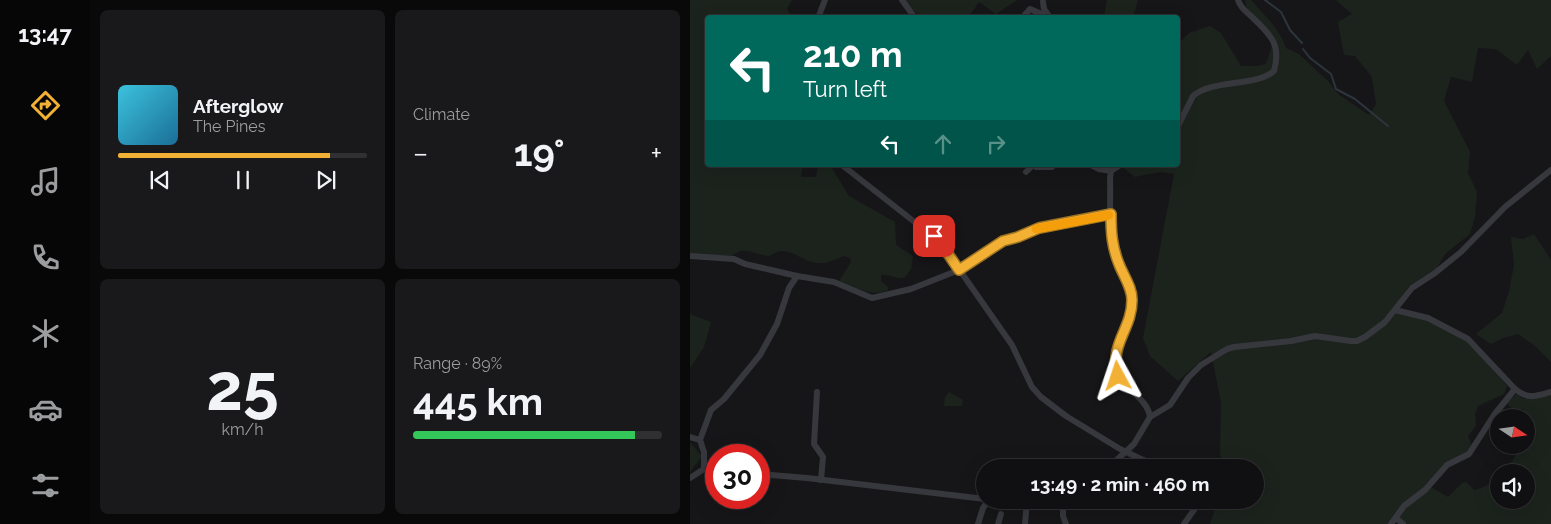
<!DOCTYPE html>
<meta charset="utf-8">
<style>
:root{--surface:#101012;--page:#19191b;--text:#f1f3f6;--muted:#9c9d9f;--line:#303032;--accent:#f2b134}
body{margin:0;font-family:Raleway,sans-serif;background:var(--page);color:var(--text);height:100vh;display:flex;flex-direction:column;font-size:19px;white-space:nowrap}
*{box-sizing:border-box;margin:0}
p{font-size:16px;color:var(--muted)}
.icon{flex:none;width:28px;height:28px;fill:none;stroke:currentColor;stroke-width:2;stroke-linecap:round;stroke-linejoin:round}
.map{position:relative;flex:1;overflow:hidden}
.panel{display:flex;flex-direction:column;gap:10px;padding:10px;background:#09090a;width:600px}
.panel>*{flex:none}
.hud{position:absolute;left:15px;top:15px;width:475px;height:152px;border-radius:5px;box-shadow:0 5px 20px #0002,0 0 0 1px var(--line);background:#00695c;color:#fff;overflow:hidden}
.needle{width:32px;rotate:103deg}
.buttons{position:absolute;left:800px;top:409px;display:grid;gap:10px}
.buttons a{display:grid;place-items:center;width:45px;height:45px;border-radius:50%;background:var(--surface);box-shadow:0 5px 20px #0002,0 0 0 1px var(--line);font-size:25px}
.speed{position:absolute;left:15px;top:444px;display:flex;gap:10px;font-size:25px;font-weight:700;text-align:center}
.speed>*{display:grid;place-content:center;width:65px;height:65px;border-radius:50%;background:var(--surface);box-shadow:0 5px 20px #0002,0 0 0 1px var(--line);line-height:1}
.speed .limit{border:8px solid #d22;background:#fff;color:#111}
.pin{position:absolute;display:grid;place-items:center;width:42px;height:42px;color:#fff;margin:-21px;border-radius:10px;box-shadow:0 2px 8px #0006}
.me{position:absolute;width:55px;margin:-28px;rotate:355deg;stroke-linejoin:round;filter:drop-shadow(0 0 4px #0008)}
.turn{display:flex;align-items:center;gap:18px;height:105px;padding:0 15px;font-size:22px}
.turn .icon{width:65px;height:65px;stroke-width:2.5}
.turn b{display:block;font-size:35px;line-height:42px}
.lanes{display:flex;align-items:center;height:48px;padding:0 15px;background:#0003;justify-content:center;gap:25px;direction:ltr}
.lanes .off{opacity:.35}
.big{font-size:38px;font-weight:700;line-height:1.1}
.panel .card{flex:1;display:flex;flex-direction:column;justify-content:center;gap:8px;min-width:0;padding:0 18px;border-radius:8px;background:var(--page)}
.panel .dial{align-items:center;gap:0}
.dial b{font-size:65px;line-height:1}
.song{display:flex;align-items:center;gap:15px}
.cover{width:60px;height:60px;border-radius:8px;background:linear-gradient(135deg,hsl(190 70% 55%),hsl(200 70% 35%))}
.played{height:5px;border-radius:2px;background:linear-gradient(90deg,var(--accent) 85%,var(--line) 85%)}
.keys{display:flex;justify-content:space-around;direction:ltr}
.heat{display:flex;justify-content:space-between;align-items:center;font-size:28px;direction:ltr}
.charge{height:8px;border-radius:4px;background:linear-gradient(90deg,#34c759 89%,var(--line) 0)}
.panel .tiles{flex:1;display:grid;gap:10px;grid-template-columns:repeat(2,1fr)}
.trip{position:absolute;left:286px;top:459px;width:288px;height:50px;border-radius:25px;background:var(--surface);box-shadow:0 5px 20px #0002,0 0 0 1px var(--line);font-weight:700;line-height:50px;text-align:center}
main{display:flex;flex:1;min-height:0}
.tabs{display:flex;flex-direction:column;width:90px;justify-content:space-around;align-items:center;background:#060607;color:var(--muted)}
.tabs .icon{width:35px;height:35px}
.tabs .active{color:var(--accent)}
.tabs b{font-size:22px;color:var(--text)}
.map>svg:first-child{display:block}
</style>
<main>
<nav class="tabs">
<b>13:47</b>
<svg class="icon active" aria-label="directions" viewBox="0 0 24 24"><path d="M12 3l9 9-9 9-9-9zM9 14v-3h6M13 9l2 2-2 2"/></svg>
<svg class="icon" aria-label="music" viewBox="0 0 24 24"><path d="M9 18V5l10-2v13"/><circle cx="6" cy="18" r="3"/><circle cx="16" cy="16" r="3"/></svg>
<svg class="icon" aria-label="phone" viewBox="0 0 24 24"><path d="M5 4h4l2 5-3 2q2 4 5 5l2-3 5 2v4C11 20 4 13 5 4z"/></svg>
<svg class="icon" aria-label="climate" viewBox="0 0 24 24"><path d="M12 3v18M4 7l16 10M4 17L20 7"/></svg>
<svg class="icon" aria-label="car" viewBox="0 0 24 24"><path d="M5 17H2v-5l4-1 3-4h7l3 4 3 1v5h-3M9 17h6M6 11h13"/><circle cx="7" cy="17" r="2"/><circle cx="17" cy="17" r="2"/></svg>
<svg class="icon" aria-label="filters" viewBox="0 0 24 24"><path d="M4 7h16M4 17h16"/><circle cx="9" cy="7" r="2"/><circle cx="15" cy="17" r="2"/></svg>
</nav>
<section class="panel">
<div class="tiles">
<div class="card">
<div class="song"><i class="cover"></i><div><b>Afterglow</b><p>The Pines</p></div></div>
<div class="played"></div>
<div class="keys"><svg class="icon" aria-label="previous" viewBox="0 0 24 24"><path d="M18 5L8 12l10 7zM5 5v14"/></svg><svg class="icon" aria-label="pause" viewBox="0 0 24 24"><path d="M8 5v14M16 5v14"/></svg><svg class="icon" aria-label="next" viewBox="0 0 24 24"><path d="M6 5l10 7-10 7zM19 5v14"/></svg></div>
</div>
<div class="card"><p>Climate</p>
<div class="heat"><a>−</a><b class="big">19°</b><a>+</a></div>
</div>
<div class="card dial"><b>25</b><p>km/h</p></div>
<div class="card"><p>Range · 89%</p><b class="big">445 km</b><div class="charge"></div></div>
</div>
</section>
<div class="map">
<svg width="861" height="524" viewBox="0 0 861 524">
<rect width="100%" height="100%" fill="#161618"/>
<!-- green -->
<g fill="#1c231d">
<path d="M0,0H102L97,9L102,17L18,18V165H113L111,177H126L128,165H140L159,196L205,222L206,245L223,256L221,269L214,278C205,279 199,274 191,275V281L198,287V290C180,298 166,286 149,281L161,262L160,258L154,256C145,259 138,264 128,263C110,262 97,242 80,256C66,256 54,244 42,256L0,254Z"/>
<path d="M215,0H327L306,14L289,2C286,6 282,13 278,16C270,21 257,17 249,14C234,21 223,13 215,0Z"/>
<path d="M417,0H448L443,17H414Z"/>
<path d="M555,0H561C574,15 590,29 596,48L609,54L639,82L648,94L679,115L686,104L682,77L665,56L654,55L648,22L662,14L646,0H861V56L847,69L838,50L827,65L806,49L788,48L782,82L761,77L754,101L780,152L778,173L787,192L785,217L780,234L756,253L746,269L718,287L703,311L739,320L781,344L817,386L814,394L788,406L785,414L786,426L778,436L781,444L778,453L755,464L700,524H520L528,500H565V468L532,467L530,452L531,403L521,352L488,381L460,356L453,338L484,174L470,172L445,177L429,165H488V44L499,33L520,26L531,33L551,66H567L576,64L583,42L558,15Z"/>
<path d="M844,234L861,260V362L844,345L828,334L813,338L801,344L786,334L812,313L819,291L824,265L821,237L833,239Z"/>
<path d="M0,314L21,322L14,347L0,368Z"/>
<path d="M259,392L273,400L272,406H254L255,397Z"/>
<path d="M827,394C836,404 849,397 861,394V524H715L709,517L716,508L741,487L758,497L772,483L776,482L784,490C794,488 803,483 809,475V500H836V472H811L823,460L831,445H836C836,434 840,416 833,409C826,409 819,409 817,402Z"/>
<path d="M0,443L12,456L0,472Z"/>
</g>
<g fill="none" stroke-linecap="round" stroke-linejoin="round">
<!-- stream -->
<g stroke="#2c353c" stroke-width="2">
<path d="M575,0L591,12L600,30L612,43"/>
<path d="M613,49L620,58L641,74L646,89L665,99L698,126"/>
</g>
<!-- minor -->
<g stroke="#37383d" stroke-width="6">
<path d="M212,0L225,18"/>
<path d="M353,2L354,9L359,16"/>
<path d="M128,18L135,0"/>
<path d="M332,18L340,9L361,18"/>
<path d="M488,126L503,96C522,79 566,87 584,71C591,45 582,36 563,18C557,12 551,9 548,0"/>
<path d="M152,165L250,242L322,345L342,387L351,397L376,416L430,449L451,459L475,468"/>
<path d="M343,165L346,167H362"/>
<path d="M401,165L409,169L421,171"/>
<path d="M430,165L421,171L420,178C421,200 418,225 423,247C427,264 440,279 442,297C444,322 421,343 426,367C430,389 457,396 460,417"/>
<path d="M336,172L343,165"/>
<path d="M0,256L44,259L55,264L107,276L144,282L182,298L221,289L269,270L313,241L328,237L349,228L421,214"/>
<path d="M705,310L738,318L778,339L825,389C839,400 845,396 861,392"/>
<path d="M127,392L124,444L133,457L131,480"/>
<path d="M0,437L10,440"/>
<path d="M418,468L444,444L460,417L480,405L498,378L511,365L537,349L544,347L601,341L625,336L661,341H667L675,337L695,322L722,288L745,273L771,252L815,207L861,170"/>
<path d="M14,469L26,471"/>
<path d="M69,474L117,478L295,499"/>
<path d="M0,478L14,469V452L10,440L21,410L34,399L70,355L87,324L99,288L107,276"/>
<path d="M344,500H371"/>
<path d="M373,500V516L376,524"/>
<path d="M706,518L713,524"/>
<path d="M288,524L293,508L299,500"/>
<path d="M308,524L311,514"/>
<path d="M335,524L337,500"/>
<path d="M494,524L506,507L500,500"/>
<path d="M701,524L714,506L735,490L757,465L779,454L804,415L825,389"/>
</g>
</g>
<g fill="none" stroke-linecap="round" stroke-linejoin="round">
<!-- route casing -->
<g stroke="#9d7322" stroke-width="12">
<path id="route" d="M244,236L250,242L269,270L313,241L328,237L349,228L421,214C421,232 422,247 429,264C434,277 442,287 442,300C442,330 419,343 428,376"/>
</g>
<!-- route -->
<use href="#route" stroke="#f2b134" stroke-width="9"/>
<!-- slow -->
<path stroke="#f59e0b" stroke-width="9" d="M346,229L419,215"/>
</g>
</svg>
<div class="buttons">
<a><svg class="needle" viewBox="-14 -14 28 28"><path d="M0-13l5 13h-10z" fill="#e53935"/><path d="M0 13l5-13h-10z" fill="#9c9d9f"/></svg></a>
<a><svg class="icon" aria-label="sound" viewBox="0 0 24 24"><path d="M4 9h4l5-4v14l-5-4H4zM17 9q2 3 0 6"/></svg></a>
</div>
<div class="speed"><div class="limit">30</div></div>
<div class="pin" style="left:244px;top:236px;background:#d93025"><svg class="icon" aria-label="arrive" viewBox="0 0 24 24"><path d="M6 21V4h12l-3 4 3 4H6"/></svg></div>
<svg class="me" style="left:428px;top:376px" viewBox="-20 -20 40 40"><path d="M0-17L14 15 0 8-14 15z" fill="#f2b134" stroke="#fff" stroke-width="4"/></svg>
<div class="trip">13:49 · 2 min · 460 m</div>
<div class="hud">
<div class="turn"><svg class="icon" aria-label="left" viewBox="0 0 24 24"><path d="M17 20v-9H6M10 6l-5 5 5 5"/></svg><div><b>210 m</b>Turn left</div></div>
<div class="lanes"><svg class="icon" aria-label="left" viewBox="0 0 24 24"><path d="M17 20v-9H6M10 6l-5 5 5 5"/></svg><svg class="icon off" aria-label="ahead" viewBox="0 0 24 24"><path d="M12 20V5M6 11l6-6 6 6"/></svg><svg class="icon off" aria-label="right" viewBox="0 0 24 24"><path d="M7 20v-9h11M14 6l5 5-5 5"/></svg></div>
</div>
</div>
</main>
